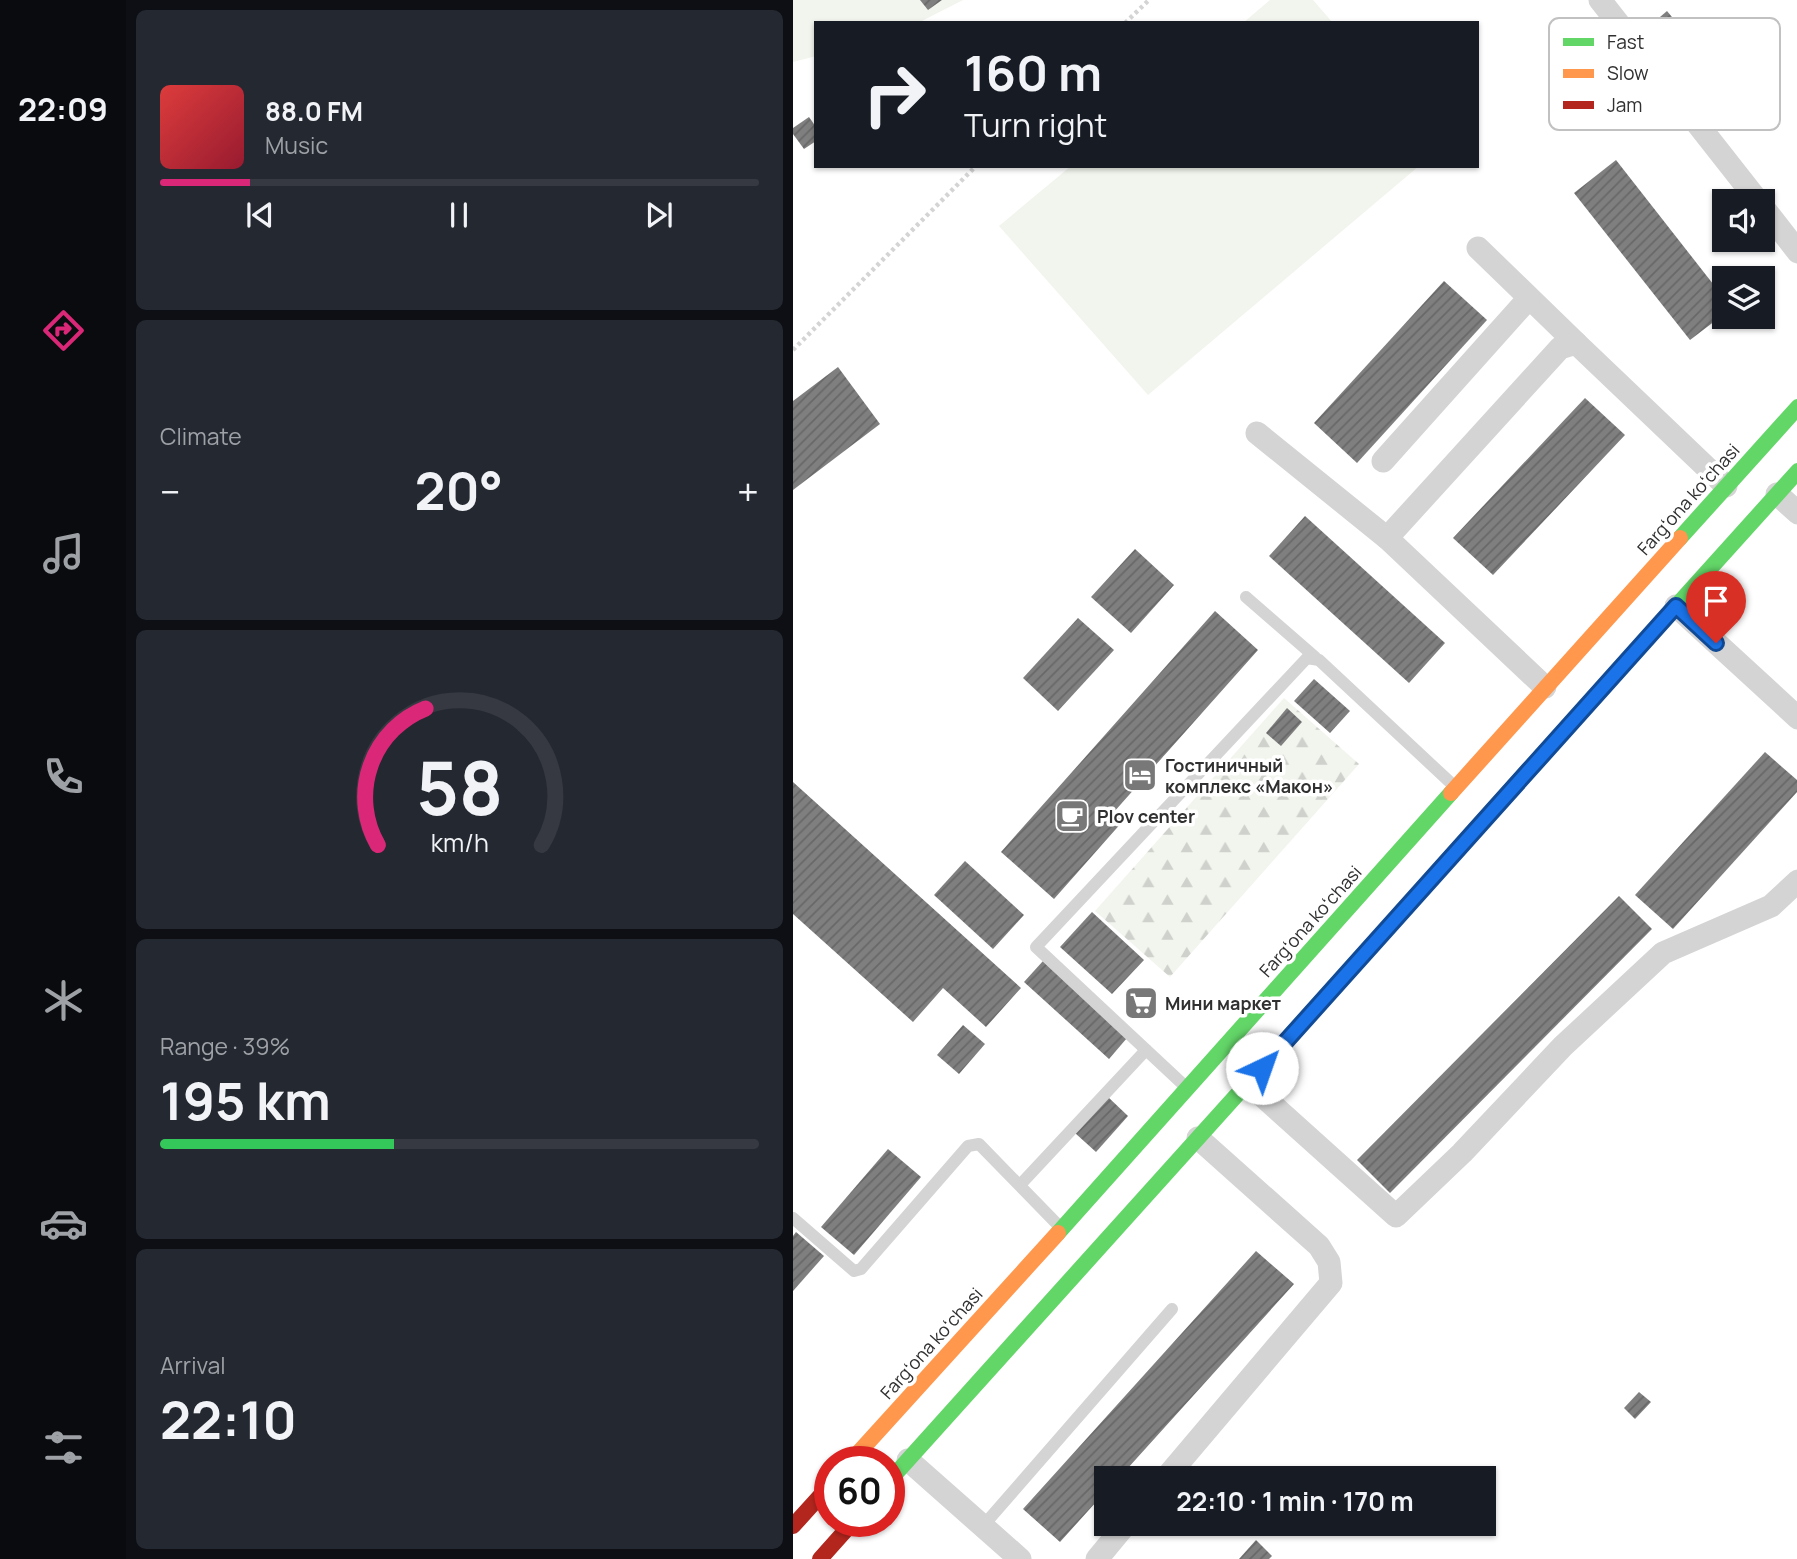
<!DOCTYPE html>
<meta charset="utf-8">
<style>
:root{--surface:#171b24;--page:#242831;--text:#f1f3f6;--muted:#9ea1a6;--line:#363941;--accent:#db2777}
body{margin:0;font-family:Manrope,sans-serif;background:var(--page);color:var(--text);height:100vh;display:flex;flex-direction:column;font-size:26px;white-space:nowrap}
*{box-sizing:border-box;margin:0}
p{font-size:23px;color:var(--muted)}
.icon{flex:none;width:38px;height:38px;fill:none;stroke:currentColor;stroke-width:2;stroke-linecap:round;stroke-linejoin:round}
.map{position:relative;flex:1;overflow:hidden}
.details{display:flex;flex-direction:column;gap:10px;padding:10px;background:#0d0f14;width:667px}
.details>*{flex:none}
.banner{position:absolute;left:21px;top:21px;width:665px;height:147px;border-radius:0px;box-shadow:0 2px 5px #0004;background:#171b24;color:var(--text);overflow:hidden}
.fabs{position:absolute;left:919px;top:189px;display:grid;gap:14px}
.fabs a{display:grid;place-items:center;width:63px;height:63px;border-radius:0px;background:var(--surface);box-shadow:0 2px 5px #0004;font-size:35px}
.speed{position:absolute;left:21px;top:1446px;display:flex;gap:14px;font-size:35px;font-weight:700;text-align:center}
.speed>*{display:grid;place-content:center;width:91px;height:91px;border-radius:50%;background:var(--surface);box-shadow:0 2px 5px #0004;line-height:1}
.speed .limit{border:10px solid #d22;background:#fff;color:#111}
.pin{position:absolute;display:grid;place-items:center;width:60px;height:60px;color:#fff;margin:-72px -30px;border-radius:50% 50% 50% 0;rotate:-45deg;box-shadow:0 0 7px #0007}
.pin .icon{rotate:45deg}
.me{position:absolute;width:77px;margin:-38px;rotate:42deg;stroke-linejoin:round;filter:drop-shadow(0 0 5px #0008)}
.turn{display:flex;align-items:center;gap:24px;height:147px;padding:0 35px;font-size:32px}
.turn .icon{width:91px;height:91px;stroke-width:2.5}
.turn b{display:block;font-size:49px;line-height:60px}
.big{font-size:52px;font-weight:700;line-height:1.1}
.details .tile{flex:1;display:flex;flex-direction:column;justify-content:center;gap:10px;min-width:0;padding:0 24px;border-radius:10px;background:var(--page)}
.details .dial{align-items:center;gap:0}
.dial svg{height:182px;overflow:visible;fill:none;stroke:var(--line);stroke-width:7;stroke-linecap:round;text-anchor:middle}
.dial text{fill:var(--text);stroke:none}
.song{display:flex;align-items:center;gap:21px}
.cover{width:84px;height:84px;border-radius:10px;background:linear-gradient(135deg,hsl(0 70% 55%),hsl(350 70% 35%))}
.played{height:7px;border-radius:4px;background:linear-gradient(90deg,var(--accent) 15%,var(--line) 15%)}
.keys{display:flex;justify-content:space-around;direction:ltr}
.heat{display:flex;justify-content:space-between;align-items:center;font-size:38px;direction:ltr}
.charge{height:10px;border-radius:5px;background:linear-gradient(90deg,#34c759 39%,var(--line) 0)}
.trip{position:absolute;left:301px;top:1466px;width:402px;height:70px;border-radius:0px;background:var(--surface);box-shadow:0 2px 5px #0004;font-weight:700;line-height:70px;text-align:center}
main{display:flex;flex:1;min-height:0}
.tabs{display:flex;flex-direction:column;width:126px;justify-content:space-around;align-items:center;background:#090b0e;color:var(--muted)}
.tabs .icon{width:49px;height:49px}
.tabs .current{color:var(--accent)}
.tabs b{font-size:32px;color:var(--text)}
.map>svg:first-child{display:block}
</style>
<main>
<nav class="tabs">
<b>22:09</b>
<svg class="icon current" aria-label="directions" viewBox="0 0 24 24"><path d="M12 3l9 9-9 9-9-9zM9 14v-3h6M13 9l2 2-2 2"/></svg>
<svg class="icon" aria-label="music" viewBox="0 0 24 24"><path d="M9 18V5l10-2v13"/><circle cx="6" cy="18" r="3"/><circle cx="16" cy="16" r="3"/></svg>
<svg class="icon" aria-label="phone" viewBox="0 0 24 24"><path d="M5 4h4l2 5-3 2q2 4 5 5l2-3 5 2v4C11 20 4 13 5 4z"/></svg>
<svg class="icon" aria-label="climate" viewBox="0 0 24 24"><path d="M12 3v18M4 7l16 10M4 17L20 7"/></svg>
<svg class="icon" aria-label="car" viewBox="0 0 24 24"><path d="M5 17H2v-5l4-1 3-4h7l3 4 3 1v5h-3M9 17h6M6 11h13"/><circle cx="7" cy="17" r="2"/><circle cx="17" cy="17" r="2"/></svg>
<svg class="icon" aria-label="filters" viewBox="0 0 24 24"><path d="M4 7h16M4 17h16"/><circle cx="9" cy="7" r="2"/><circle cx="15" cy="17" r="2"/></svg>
</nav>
<section class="details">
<div class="tile">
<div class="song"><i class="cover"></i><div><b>88.0 FM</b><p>Music</p></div></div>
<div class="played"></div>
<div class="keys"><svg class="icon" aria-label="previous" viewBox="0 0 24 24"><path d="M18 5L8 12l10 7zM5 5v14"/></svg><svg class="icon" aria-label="pause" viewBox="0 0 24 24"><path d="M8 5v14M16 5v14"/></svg><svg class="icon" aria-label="next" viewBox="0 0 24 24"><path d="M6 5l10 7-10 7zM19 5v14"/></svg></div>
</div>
<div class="tile"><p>Climate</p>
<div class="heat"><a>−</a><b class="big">20°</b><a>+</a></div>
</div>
<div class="tile dial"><svg viewBox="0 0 100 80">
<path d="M14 69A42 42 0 1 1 86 69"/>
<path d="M14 69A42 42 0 0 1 35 9" stroke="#db2777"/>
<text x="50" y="56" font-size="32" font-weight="700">58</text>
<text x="50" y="72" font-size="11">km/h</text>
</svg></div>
<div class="tile"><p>Range · 39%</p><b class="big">195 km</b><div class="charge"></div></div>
<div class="tile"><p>Arrival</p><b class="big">22:10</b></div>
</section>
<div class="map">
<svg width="1005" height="1559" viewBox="0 0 1005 1559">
<defs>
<pattern id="forest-firs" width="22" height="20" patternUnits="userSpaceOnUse" patternTransform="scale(1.75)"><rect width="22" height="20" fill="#f1f5ed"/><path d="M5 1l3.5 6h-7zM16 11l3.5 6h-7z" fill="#cfd2cc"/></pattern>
<pattern id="building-hatch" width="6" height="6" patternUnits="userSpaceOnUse" patternTransform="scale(1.75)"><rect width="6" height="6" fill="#7f7f7f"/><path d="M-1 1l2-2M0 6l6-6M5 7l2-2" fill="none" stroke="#686868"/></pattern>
</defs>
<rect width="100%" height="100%" fill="#fff"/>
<!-- grass -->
<g fill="#f1f5ed">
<path d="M0,0H170L125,23H23V56L0,62Z"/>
<path d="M477,0H520L540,23H450Z"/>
<path d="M278,166H626L355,395L206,226Z"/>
</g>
<!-- forest -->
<path fill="url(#forest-firs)" d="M491,698L566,764L377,977L302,911Z"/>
<!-- building -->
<g fill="url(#building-hatch)">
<path d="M127,0H149L135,10Z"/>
<path d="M874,11L888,28L874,39L860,23Z"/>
<path d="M16,117L23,127V141L11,149L0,134V128Z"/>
<path d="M823,160L931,298V314L897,340L781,193Z"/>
<path d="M651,281L694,320L564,463L521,423Z"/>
<path d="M45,367L87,424L0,490V401Z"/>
<path d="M792,398L832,435L700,575L660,538Z"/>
<path d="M512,516L652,643L616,683L476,556Z"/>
<path d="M342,549L381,585L338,633L298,597Z"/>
<path d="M422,611L465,650L320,813L330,821L261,899L208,852Z"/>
<path d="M285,618L321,650L265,711L230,678Z"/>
<path d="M521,679L557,711L537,733L501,701Z"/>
<path d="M494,708L509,722L488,746L473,733Z"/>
<path d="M972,752L1005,781V791L880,929L842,895Z"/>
<path d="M0,782L228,988L193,1027L150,988L120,1022L0,914Z"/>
<path d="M172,861L231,915L200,949L141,895Z"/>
<path d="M826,896L859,929L597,1193L564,1160Z"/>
<path d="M299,912L351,960L319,994L267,947Z"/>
<path d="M250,961L334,1038L316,1059L231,982Z"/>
<path d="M170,1025L192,1044L166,1074L144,1055Z"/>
<path d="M315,1097L335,1116L303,1152L282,1133Z"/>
<path d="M95,1149L128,1177L61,1255L28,1227Z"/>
<path d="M3,1232L31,1256L0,1291V1236Z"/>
<path d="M463,1251L501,1284L325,1479H313V1491L267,1542L230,1509Z"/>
<path d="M846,1392L858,1402L842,1419L831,1408Z"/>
<path d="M463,1540L479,1556L476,1559H446Z"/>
</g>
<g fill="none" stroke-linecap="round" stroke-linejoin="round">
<!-- path -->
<g stroke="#d4d4d4" stroke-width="4.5" stroke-dasharray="3.5 3.5" stroke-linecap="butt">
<path d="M332,23L356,0"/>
<path d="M0,350L183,166"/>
</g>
<!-- lane -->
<g stroke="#d4d4d4" stroke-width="12">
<path d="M453,597L522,657"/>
<path d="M395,1089L243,947L514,658L526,660L660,785"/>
<path d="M227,1185L353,1050"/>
<path d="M0,1218L61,1271L68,1269L175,1146L186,1144L266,1226"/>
<path d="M190,1526L379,1309"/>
</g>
<!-- street -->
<g stroke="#d4d4d4" stroke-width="23">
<path d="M807,0L965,201"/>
<path d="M970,207L1005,252"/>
<path d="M685,248L783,343"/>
<path d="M464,433L594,538"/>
<path d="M590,461L736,298"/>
<path d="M984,494L1005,513"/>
<path d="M883,606L1005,718"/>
<path d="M752,687L594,538L767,348L783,343L933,486"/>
<path d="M455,1083L603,1216L669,1153L770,1046L870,953L978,906L1005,881"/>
<path d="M115,1460L227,1559"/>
<path d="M372,1479L538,1283L536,1262L526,1246L405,1138"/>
<path d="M304,1559L333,1524"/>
</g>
<!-- fast -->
<g stroke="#63d668" stroke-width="16">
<path d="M887,538L1005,407"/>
<path d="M739,766L1005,471"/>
<path d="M265,1233L658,793"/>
<path d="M96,1481L587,936"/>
</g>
<!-- slow -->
<g stroke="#ff974d" stroke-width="16">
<path d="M658,793L887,538"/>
<path d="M58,1461L265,1233"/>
</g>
<!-- jam -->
<g stroke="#b3261e" stroke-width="16">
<path d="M587,936L739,766"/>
<path d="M0,1526L37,1485"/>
<path d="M27,1559L61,1521"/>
</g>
</g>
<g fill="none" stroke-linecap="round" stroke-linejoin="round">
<!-- route casing -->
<g stroke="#114b97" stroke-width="18">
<path id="route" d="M469,1068L883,606L923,643"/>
</g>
<!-- route -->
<use href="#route" stroke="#1a73e8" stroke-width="12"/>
</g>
<!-- icons -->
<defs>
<g id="hotel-square" transform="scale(1.75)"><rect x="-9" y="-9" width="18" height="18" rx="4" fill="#787878" stroke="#fff"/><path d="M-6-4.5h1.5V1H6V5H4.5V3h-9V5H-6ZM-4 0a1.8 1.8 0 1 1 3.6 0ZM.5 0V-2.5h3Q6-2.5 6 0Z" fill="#fff"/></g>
<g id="cafe-square" transform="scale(1.75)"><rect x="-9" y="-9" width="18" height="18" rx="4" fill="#787878" stroke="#fff"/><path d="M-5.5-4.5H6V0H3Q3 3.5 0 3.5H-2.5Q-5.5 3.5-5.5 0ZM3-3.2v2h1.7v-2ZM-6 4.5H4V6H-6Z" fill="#fff"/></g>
<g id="supermarket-square" transform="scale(1.75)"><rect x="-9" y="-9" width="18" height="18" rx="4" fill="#787878" stroke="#fff"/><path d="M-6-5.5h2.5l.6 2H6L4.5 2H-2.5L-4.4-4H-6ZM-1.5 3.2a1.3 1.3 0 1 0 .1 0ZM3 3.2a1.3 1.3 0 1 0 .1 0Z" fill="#fff"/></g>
</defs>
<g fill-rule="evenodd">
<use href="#hotel-square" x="347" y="775"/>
<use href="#cafe-square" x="279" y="816"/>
<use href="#supermarket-square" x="348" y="1003"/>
</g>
<g text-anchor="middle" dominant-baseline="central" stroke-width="7" stroke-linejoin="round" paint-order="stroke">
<!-- street labels -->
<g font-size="18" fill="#303030" stroke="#fff">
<text transform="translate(895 499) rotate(-48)">Fargʻona koʻchasi</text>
<text transform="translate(517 921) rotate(-48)">Fargʻona koʻchasi</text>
<text transform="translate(138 1343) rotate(-48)">Fargʻona koʻchasi</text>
</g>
<!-- poi labels -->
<g font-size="18" font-weight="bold" fill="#303030" stroke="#fff" text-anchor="start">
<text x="372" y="765">Гостиничный<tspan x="372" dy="21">комплекс «Макон»</tspan></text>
<text x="304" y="816">Plov center</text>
<text x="372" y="1003">Мини маркет</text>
</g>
</g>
<!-- legend -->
<rect x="756" y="18" width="231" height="112" rx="10" fill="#fff" stroke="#c1c1c1" stroke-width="2"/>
<rect x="770" y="38" width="31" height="8" fill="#63d668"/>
<rect x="770" y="69" width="31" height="9" fill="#ff974d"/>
<rect x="770" y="101" width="31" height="8" fill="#b3261e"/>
<g font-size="19" fill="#303030">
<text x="814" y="49">Fast</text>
<text x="814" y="80">Slow</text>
<text x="814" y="112">Jam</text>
</g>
</svg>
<div class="fabs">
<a><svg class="icon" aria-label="sound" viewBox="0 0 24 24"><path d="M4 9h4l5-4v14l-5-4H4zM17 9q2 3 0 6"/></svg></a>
<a><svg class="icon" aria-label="layers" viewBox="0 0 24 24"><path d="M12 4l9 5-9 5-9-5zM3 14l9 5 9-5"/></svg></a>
</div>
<div class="speed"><div class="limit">60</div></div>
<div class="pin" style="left:923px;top:643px;background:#d93025"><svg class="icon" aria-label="arrive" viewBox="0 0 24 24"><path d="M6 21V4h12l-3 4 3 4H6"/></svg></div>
<svg class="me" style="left:469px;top:1068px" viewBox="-20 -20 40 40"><circle r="19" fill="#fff"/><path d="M0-13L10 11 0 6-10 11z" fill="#1a73e8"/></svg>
<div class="trip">22:10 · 1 min · 170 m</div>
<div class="banner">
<div class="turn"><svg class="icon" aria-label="right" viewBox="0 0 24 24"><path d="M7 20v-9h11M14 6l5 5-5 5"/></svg><div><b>160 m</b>Turn right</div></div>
</div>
</div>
</main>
